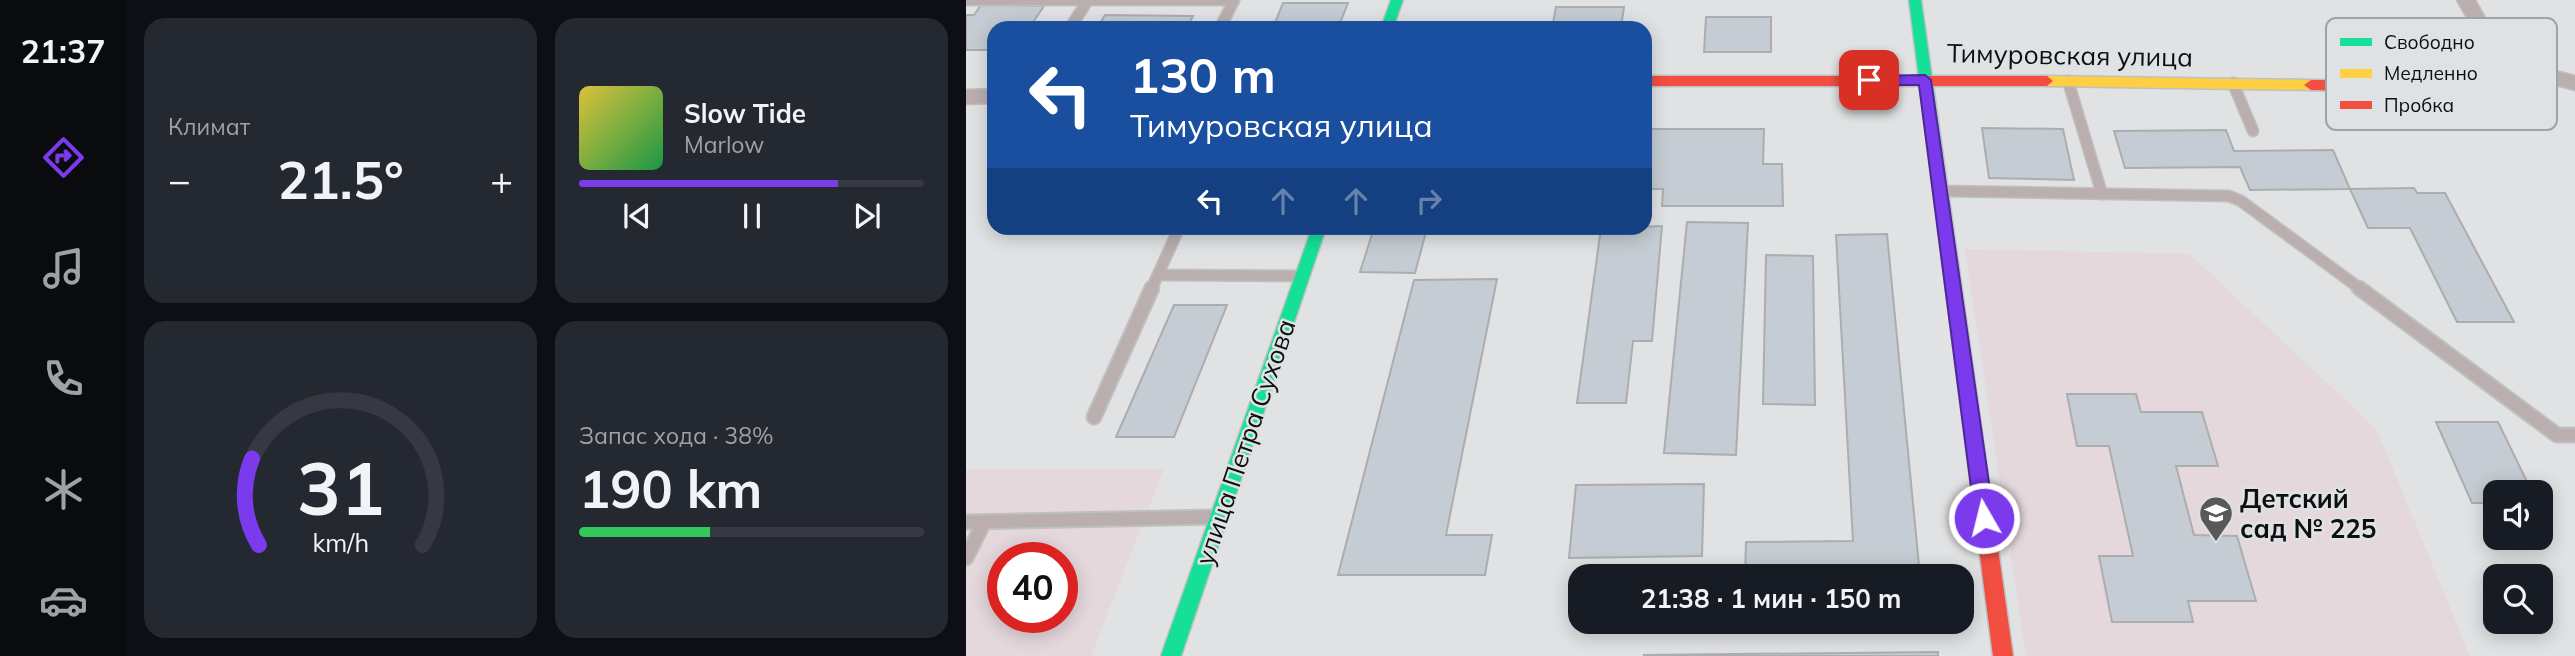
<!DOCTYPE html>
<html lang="ru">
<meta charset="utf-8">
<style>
:root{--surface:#171b24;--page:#242831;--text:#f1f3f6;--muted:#9ea1a6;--line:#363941;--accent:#7c3aed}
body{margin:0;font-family:Mulish,sans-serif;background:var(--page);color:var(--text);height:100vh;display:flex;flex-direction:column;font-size:26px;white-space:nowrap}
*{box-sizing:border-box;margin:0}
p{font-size:23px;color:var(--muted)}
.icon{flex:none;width:38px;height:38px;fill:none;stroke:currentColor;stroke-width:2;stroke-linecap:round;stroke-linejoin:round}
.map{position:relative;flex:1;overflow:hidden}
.side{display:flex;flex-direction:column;gap:18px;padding:18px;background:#0d0f14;width:840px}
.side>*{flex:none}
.guide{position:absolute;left:21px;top:21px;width:665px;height:214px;border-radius:21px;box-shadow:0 4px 18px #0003;background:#1a4fa0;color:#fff;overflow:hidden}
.controls{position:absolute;left:1517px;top:480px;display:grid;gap:14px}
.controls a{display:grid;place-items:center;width:70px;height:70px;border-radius:14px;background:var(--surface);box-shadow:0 4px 18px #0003;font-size:35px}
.speed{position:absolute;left:21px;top:542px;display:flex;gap:14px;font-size:35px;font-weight:700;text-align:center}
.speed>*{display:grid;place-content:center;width:91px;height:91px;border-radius:50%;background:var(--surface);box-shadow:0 4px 18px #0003;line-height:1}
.speed .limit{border:10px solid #d22;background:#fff;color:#111}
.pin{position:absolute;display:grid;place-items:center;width:60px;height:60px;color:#fff;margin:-30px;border-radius:14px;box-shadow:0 4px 10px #0006}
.me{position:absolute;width:77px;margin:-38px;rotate:352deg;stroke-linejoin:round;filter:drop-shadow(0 0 5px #0008)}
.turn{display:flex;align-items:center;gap:24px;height:147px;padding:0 28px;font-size:32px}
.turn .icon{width:91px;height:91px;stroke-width:2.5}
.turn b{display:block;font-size:49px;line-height:60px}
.lanes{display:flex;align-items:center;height:66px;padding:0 28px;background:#0003;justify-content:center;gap:35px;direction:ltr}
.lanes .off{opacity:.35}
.big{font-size:52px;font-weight:700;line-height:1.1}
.side .widget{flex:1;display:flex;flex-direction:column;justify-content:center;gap:10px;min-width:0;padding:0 24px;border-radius:21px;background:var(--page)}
.side .dial{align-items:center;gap:0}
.dial svg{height:182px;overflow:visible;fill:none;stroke:var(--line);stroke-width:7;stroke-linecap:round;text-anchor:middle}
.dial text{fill:var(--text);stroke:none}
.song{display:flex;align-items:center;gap:21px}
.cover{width:84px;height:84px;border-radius:10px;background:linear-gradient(135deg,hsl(50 70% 55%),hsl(140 70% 35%))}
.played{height:7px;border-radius:4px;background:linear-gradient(90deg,var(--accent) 75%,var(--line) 75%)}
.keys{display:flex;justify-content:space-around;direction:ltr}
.heat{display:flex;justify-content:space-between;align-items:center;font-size:38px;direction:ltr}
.charge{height:10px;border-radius:5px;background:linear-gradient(90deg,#34c759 38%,var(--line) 0)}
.side .tiles{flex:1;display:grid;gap:18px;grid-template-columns:repeat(2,1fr)}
.trip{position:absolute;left:602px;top:564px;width:406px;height:70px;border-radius:21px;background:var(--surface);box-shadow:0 4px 18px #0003;font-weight:700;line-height:70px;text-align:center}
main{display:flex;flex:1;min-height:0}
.menu{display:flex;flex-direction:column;width:126px;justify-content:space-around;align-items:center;background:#090b0e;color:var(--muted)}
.menu .icon{width:49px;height:49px}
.menu .current{color:var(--accent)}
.menu b{font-size:32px;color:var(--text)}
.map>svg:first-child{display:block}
</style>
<main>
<nav class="menu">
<b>21:37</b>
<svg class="icon current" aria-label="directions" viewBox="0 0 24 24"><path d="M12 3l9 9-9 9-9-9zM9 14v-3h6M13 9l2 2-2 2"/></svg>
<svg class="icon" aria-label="music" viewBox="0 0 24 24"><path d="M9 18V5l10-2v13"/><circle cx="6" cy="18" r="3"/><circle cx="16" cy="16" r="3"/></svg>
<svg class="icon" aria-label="phone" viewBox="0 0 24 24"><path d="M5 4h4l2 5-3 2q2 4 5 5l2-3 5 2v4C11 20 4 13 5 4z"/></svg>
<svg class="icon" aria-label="climate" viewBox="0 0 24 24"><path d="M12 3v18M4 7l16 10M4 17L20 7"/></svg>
<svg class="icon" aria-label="car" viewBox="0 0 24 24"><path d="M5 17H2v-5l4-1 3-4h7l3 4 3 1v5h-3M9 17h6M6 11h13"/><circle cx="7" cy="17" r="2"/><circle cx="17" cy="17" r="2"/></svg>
</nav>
<section class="side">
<div class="tiles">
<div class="widget"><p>Климат</p>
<div class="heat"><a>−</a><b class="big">21.5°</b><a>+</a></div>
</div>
<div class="widget">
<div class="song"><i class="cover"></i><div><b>Slow Tide</b><p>Marlow</p></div></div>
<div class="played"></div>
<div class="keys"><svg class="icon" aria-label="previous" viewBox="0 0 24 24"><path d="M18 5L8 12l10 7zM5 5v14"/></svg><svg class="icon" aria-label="pause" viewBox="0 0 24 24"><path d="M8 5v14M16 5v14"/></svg><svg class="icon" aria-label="next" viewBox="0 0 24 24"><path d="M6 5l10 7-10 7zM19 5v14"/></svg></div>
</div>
<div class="widget dial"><svg viewBox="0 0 100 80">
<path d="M14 69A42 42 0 1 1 86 69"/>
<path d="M14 69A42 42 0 0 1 11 31" stroke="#7c3aed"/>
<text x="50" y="56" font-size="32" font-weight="700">31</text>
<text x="50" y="72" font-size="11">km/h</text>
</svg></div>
<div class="widget"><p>Запас хода · 38%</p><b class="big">190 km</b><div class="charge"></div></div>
</div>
</section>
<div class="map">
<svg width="1609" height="656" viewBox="0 0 1609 656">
<rect width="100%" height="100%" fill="#e0e2e3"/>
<!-- education -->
<g fill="#e5d8dd" fill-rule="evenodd">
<path d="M999,249L1224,254L1411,430L1504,656H1060Z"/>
<path d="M0,469H198L125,656H0ZM37,558H96V618H37Z"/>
</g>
<!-- building -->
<g fill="#c5ccd3" stroke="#acadae" stroke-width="2">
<path d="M317,3H382L372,28H307Z"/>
<path d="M15,5L78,6L63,28H28V50H0V15H8Z"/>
<path d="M590,7H658L655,28H586Z"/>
<path d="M139,15L227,16L221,28H131Z"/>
<path d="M740,17H805V52H738Z"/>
<path d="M1016,128L1097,129L1108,180L1023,178Z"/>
<path d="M679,129H798L797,164H816L817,206H696L697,189H679Z"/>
<path d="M1260,130L1268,151L1367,150L1384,189L1284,190L1274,167L1159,168L1148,131Z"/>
<path d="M1448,188L1451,193H1479L1548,322H1491L1444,228H1402L1384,189Z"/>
<path d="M721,222L782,223L770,455L698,453Z"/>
<path d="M696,226L686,341H667L660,403H611L635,228Z"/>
<path d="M408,228H461L449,273L394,272Z"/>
<path d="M921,234L954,576H779L780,542L887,541L870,235Z"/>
<path d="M800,255L847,256L849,405L797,404Z"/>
<path d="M531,279L480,535H526L519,575H372L448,280Z"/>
<path d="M208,305H261L208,437H150Z"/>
<path d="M1101,394H1170L1175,412H1236L1252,466H1210L1228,535L1271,536L1290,601H1222L1227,622H1146L1133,556H1167L1143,446H1111Z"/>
<path d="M1470,422H1532L1566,492H1530V503H1506Z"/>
<path d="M738,484L736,556L603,558L610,485Z"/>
<path d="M972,652V656H678V655Z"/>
</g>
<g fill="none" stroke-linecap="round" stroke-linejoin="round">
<!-- lane-far1 casing -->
<g stroke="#bfc0c0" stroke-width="13">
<g id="lane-far1">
<path d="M0,0H268"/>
<path d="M104,28L122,0"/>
<path d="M254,28L268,0"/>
<path d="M1102,81L1136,194"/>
<path d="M1267,83L1287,131"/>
<path d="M975,191L1263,196L1275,201L1396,290"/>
<path d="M192,275L335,276"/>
<path d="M185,290L213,228"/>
</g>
</g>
<!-- lane casing -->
<g stroke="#bfc0c0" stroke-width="17">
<g id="lane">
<path d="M1393,288L1591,435H1609"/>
<path d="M128,417L186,288"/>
<path d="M0,522L248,517"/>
<path d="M0,558L18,522"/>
</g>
</g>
<!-- street casing -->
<g stroke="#bfc0c0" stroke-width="3">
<g id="street">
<path d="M1491,0H1509L1539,53L1536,66L1586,70L1609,76V90L1586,84L1519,76L1517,71L1521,53Z"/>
<path d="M28,89V103L0,104V90Z"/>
</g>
</g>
<!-- fast casing -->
<g stroke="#bfc0c0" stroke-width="3">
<g id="fast">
<path d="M425,0H437L427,28H415Z"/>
<path d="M943,0H955L1019,455L1016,461L1010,463L1004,461L1001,455Z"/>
<path d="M346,228H360L215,656H195Z"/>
</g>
</g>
<!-- slow casing -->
<g stroke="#bfc0c0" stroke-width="3">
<path id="slow" d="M1081,76L1345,80L1352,85L1345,90L1081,86L1075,81Z"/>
</g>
<!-- jam casing -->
<g stroke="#bfc0c0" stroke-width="3">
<g id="jam">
<path d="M1526,67L1532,71L1531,74C1469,96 1409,91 1345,90L1338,85L1345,80L1460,81L1503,74Z"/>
<path d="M679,76H1081L1087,81L1081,86H679Z"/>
<path d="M1010,447L1016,449L1019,455L1047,656H1027L1001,455L1004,449Z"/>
</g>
</g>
<!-- lane-far1 -->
<use href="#lane-far1" stroke="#baafae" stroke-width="10"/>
<!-- lane -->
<use href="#lane" stroke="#baafae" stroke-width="13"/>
<!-- street -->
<use href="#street" fill="#baafae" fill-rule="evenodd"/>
<!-- fast -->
<use href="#fast" fill="#16e098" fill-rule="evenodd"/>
<!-- slow -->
<use href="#slow" fill="#ffcf43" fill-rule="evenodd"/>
<!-- jam -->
<use href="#jam" fill="#f24e42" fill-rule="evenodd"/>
</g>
<!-- route -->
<path fill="#7c3aed" stroke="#51269a" stroke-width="2" d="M959,75L965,80L1028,518L1025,524L1018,527L1012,524L1009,518L953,85H903L896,80L903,76Z"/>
<!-- icons -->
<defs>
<g id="school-pin" transform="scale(1.75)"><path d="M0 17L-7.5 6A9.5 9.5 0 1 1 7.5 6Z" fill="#585959" stroke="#dfe2e4"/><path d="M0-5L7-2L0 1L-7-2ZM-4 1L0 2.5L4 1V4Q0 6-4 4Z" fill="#fff"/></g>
</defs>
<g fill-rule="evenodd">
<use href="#school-pin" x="1250" y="513"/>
</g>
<g text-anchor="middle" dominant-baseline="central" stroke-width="5" stroke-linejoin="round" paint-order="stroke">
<!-- street labels -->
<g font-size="26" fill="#0e0f0f" stroke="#dfe2e4">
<text transform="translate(1104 55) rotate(1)">Тимуровская улица</text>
<text transform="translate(279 442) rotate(-71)">улица Петра Сухова</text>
</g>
<!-- poi labels -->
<g font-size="26" font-weight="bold" fill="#0e0f0f" stroke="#dfe2e4" text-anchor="start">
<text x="1274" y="498">Детский<tspan x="1274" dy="30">сад № 225</tspan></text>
</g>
</g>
<!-- legend -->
<rect x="1360" y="18" width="231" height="112" rx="10" fill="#dfe2e4" stroke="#a0a3a4" stroke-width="2"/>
<rect x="1374" y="38" width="32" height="8" fill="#16e098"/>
<rect x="1374" y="69" width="32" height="9" fill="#ffcf43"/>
<rect x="1374" y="101" width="32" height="8" fill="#f24e42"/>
<g font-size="19" fill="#0e0f0f">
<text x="1418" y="49">Свободно</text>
<text x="1418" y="80">Медленно</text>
<text x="1418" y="112">Пробка</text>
</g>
</svg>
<div class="controls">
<a><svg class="icon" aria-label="sound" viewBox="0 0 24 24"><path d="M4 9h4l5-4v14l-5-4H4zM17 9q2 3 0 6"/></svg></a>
<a><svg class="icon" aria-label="search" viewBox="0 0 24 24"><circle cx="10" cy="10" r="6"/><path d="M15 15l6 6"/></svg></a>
</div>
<div class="speed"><div class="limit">40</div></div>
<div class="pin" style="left:903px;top:80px;background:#d93025"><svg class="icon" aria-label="arrive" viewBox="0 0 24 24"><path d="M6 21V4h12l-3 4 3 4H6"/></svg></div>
<svg class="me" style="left:1018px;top:518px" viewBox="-20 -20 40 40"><circle r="17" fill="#7c3aed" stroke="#fff" stroke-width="3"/><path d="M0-11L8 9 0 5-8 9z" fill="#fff"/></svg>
<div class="trip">21:38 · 1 мин · 150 m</div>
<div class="guide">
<div class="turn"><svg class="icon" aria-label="left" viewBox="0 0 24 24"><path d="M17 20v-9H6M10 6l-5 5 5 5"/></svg><div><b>130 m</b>Тимуровская улица</div></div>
<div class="lanes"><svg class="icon" aria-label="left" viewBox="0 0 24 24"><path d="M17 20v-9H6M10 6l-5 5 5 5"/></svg><svg class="icon off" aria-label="ahead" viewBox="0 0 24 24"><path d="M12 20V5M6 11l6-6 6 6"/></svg><svg class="icon off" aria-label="ahead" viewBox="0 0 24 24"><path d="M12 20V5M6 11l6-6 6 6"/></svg><svg class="icon off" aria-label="right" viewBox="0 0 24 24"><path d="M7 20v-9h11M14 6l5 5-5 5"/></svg></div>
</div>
</div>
</main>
